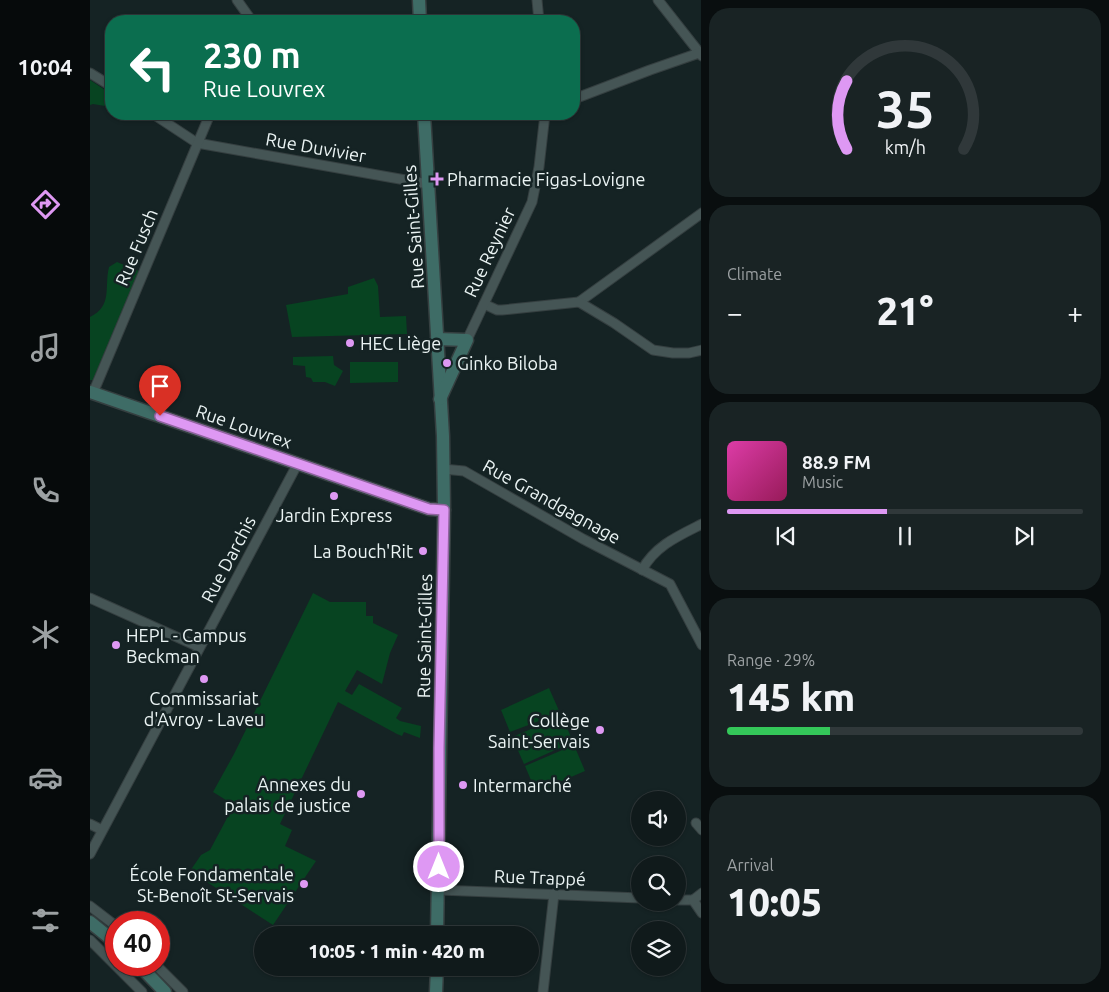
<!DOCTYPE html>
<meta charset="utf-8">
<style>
:root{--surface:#101a1b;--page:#192324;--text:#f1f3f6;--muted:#9ca1a3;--line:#30383a;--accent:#de98f3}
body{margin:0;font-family:Ubuntu,sans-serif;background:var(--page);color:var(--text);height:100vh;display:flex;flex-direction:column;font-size:19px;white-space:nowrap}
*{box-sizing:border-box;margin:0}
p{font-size:16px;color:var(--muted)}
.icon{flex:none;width:28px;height:28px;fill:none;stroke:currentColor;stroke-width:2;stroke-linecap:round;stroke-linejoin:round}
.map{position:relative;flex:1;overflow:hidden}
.details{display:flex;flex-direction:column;gap:8px;padding:8px;background:#090e0f;width:408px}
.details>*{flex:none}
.banner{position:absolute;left:15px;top:15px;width:475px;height:105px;border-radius:20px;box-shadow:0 1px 4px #0004,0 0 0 1px var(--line);background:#0b6e4f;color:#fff;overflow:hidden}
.controls{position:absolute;left:541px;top:791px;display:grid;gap:10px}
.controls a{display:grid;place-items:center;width:55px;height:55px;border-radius:50%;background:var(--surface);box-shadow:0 1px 4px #0004,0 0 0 1px var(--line);font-size:25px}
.speed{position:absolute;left:15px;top:911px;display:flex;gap:10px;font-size:25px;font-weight:700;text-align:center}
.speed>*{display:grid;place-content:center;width:65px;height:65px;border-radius:50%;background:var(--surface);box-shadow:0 1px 4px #0004,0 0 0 1px var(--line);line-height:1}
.speed .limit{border:8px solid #d22;background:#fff;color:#111}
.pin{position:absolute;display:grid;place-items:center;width:42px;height:42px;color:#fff;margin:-51px -21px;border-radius:50% 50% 50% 0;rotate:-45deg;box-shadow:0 0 5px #0007}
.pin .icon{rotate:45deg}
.me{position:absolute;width:55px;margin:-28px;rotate:0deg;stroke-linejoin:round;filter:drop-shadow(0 0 4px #0008)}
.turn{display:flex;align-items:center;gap:18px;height:105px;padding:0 15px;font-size:22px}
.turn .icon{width:65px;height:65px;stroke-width:2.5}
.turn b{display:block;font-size:35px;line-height:42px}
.big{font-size:38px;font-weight:800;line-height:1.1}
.details .card{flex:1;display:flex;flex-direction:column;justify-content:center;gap:8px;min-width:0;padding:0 18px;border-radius:20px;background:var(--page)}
.details .dial{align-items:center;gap:0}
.dial svg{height:130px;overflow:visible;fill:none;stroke:var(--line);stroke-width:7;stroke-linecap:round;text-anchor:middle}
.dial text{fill:var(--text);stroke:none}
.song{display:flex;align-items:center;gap:15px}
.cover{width:60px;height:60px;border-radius:8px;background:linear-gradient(135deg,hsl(320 70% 55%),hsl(330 70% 35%))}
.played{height:5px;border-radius:2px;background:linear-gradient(90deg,var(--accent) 45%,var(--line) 45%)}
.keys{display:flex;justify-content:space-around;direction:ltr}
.heat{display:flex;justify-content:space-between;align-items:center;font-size:28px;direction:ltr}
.charge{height:8px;border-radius:4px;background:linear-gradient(90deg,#34c759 29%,var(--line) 0)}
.trip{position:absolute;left:164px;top:926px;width:285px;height:50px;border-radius:25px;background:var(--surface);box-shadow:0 1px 4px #0004,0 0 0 1px var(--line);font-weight:800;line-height:50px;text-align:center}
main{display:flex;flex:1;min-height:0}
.dock{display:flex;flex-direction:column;width:90px;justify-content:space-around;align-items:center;background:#060a0b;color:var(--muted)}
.dock .icon{width:35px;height:35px}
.dock .on{color:var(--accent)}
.dock b{font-size:22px;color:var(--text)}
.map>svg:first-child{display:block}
</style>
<main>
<nav class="dock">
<b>10:04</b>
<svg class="icon on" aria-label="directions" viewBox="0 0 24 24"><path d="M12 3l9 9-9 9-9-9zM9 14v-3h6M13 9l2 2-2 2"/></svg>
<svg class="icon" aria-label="music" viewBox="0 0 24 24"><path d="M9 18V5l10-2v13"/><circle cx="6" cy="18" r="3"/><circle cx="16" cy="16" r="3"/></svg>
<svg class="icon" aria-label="phone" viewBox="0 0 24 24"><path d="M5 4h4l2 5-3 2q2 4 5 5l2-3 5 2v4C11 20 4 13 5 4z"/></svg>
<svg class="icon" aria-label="climate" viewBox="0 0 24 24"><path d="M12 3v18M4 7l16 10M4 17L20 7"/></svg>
<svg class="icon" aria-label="car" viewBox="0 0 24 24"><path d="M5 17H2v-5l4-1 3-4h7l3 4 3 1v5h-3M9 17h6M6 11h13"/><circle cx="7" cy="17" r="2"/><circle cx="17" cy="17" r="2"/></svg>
<svg class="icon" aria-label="filters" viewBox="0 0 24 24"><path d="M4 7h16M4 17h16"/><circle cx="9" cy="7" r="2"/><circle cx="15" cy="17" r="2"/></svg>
</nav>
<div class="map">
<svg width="612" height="992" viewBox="0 0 612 992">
<rect width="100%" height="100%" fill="#152324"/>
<!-- green -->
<g fill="#074421">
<path d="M0,80L21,94V107L3,104L0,105Z"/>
<path d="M27,262L49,271L3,380H0V317C23,306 14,287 19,267Z"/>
<path d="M284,278L288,286L290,317L316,316L317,334L202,337L196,305L258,294V287Z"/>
<path d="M243,356L244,365L253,371L245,386L235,382H223L221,378L216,377L215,366L203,365V357Z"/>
<path d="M260,362H308V382L260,383Z"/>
<path d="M223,593L240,602H276V616H283V623L308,635L300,653L292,684L267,670L255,691L262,695L269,684L312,708L306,718L310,721L331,726L330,738L314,732L312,736L307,734L248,702L190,824L202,830L195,846L226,861L183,925L100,871L111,855L120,850L144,805L123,792L144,754Z"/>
<path d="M459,688L470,713L420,732L411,710Z"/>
<path d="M472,716L483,742L434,764L422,737Z"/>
<path d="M484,745L495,771L446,792L435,766Z"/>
</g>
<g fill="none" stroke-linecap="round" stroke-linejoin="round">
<!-- street casing -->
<g stroke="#353f40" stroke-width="11">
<g id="street">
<path d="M147,0L162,21"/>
<path d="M447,0L449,21"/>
<path d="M568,0L612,56"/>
<path d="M0,73L21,86"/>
<path d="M484,99L560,70L612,52"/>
<path d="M63,114L107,143L338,184"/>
<path d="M489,302L612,213"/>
<path d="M394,304L407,310H412L489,302L524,323L563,350L583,353H599L612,350"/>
<path d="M377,340L442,202L449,167L455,114"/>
<path d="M3,393L120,114"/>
<path d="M353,469L374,471L493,539L580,584L612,645"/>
<path d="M552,570C565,546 588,536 612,524"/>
<path d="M0,598L109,647"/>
<path d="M606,823L612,830"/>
<path d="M0,824L12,830"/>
<path d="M0,854L208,463"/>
<path d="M349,890L550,898"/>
<path d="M588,900H603"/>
<path d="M603,900L612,913"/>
<path d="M603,900L612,893"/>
<path d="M0,906L26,926"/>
<path d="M0,940L52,992"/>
<path d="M66,965L93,992"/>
<path d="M453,992L464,894"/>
</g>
</g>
<!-- secondary casing -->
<g stroke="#353f40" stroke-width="15">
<g id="secondary">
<path d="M329,0L330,21"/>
<path d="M334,114L353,436L354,510L347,935"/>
<path d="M347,339L377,340L350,399"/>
<path d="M0,392L339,509L354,510"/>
<path d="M0,922L26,943"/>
<path d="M49,965L75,992"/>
<path d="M346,992L347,968"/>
</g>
</g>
<!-- street -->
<use href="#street" stroke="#455555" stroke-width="9"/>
<!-- secondary -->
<use href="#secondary" stroke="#3e6c66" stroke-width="12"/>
</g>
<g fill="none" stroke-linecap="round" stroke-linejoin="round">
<!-- route casing -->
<g stroke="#90639e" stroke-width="12">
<path id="route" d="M70,416L339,509L354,510L349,748V867"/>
</g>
<!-- route -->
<use href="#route" stroke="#de98f3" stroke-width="9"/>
</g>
<!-- markers -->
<g fill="#de98f3" stroke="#152324" stroke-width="2">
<path d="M344.5 171.5h5v5h5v5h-5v5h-5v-5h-5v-5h5z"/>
<circle cx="260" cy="343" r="5"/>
<circle cx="357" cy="363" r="5"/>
<circle cx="244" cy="496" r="5"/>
<circle cx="333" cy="551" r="5"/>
<circle cx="26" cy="645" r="5"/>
<circle cx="114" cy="679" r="5"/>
<circle cx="510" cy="730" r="5"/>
<circle cx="373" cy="785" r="5"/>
<circle cx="271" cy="794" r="5"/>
<circle cx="214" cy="884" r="5"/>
</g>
<g text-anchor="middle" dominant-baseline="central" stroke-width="5" stroke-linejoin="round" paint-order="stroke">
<!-- street labels -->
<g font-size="18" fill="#ebf4f4" stroke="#152324">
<text transform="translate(226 147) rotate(10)">Rue Duvivier</text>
<text transform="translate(323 227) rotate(-94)">Rue Saint-Gilles</text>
<text transform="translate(46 247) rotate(-67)">Rue Fusch</text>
<text transform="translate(399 252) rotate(-65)">Rue Reynier</text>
<text transform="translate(154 426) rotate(19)">Rue Louvrex</text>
<text transform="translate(462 501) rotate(29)">Rue Grandgagnage</text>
<text transform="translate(138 559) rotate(-62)">Rue Darchis</text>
<text transform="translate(334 636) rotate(-89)">Rue Saint-Gilles</text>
<text transform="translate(450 877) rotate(2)">Rue Trappé</text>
</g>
<!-- poi labels -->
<g font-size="18" fill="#ebf4f4" stroke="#152324" text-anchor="start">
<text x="357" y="179">Pharmacie Figas-Lovigne</text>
<text x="270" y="343">HEC Liège</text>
<text x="367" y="363">Ginko Biloba</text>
<text x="244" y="515" text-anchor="middle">Jardin Express</text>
<text x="323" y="551" text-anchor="end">La Bouch'Rit</text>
<text x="36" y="635">HEPL - Campus<tspan x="36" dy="21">Beckman</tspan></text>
<text x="114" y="698" text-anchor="middle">Commissariat<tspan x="114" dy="21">d'Avroy - Laveu</tspan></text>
<text x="500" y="720" text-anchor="end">Collège<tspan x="500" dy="21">Saint-Servais</tspan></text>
<text x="261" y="784" text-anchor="end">Annexes du<tspan x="261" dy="21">palais de justice</tspan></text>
<text x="383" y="785">Intermarché</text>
<text x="204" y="874" text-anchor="end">École Fondamentale<tspan x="204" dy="21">St-Benoît St-Servais</tspan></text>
</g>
</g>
</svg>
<div class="controls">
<a><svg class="icon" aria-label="sound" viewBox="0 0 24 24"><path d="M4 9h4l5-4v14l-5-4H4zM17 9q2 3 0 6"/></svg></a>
<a><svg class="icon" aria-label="search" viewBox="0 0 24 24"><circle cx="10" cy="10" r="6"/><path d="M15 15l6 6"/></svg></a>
<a><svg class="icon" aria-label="layers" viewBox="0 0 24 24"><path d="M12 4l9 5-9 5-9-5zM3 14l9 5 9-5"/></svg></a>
</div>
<div class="speed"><div class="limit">40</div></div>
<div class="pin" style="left:70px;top:416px;background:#d93025"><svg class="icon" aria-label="arrive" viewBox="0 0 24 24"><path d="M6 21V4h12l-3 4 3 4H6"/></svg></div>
<svg class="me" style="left:349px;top:867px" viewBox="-20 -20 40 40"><circle r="17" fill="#de98f3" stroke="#fff" stroke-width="3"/><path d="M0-11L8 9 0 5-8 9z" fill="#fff"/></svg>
<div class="trip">10:05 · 1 min · 420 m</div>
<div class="banner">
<div class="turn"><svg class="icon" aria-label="left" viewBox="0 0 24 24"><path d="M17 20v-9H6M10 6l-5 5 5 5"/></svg><div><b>230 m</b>Rue Louvrex</div></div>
</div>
</div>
<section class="details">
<div class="card dial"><svg viewBox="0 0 100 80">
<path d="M14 69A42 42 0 1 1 86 69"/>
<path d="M14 69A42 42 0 0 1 14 27" stroke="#de98f3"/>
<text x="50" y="56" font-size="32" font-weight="700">35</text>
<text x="50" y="72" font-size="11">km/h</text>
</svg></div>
<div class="card"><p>Climate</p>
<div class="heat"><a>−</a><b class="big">21°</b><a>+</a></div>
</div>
<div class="card">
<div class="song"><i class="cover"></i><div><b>88.9 FM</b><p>Music</p></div></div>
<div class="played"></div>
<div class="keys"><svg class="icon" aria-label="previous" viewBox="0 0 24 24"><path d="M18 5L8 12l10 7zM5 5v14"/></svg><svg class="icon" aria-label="pause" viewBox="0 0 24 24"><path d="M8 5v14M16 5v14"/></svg><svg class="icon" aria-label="next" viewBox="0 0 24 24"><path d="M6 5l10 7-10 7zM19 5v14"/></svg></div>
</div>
<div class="card"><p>Range · 29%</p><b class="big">145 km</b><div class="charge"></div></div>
<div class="card"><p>Arrival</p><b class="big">10:05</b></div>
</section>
</main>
